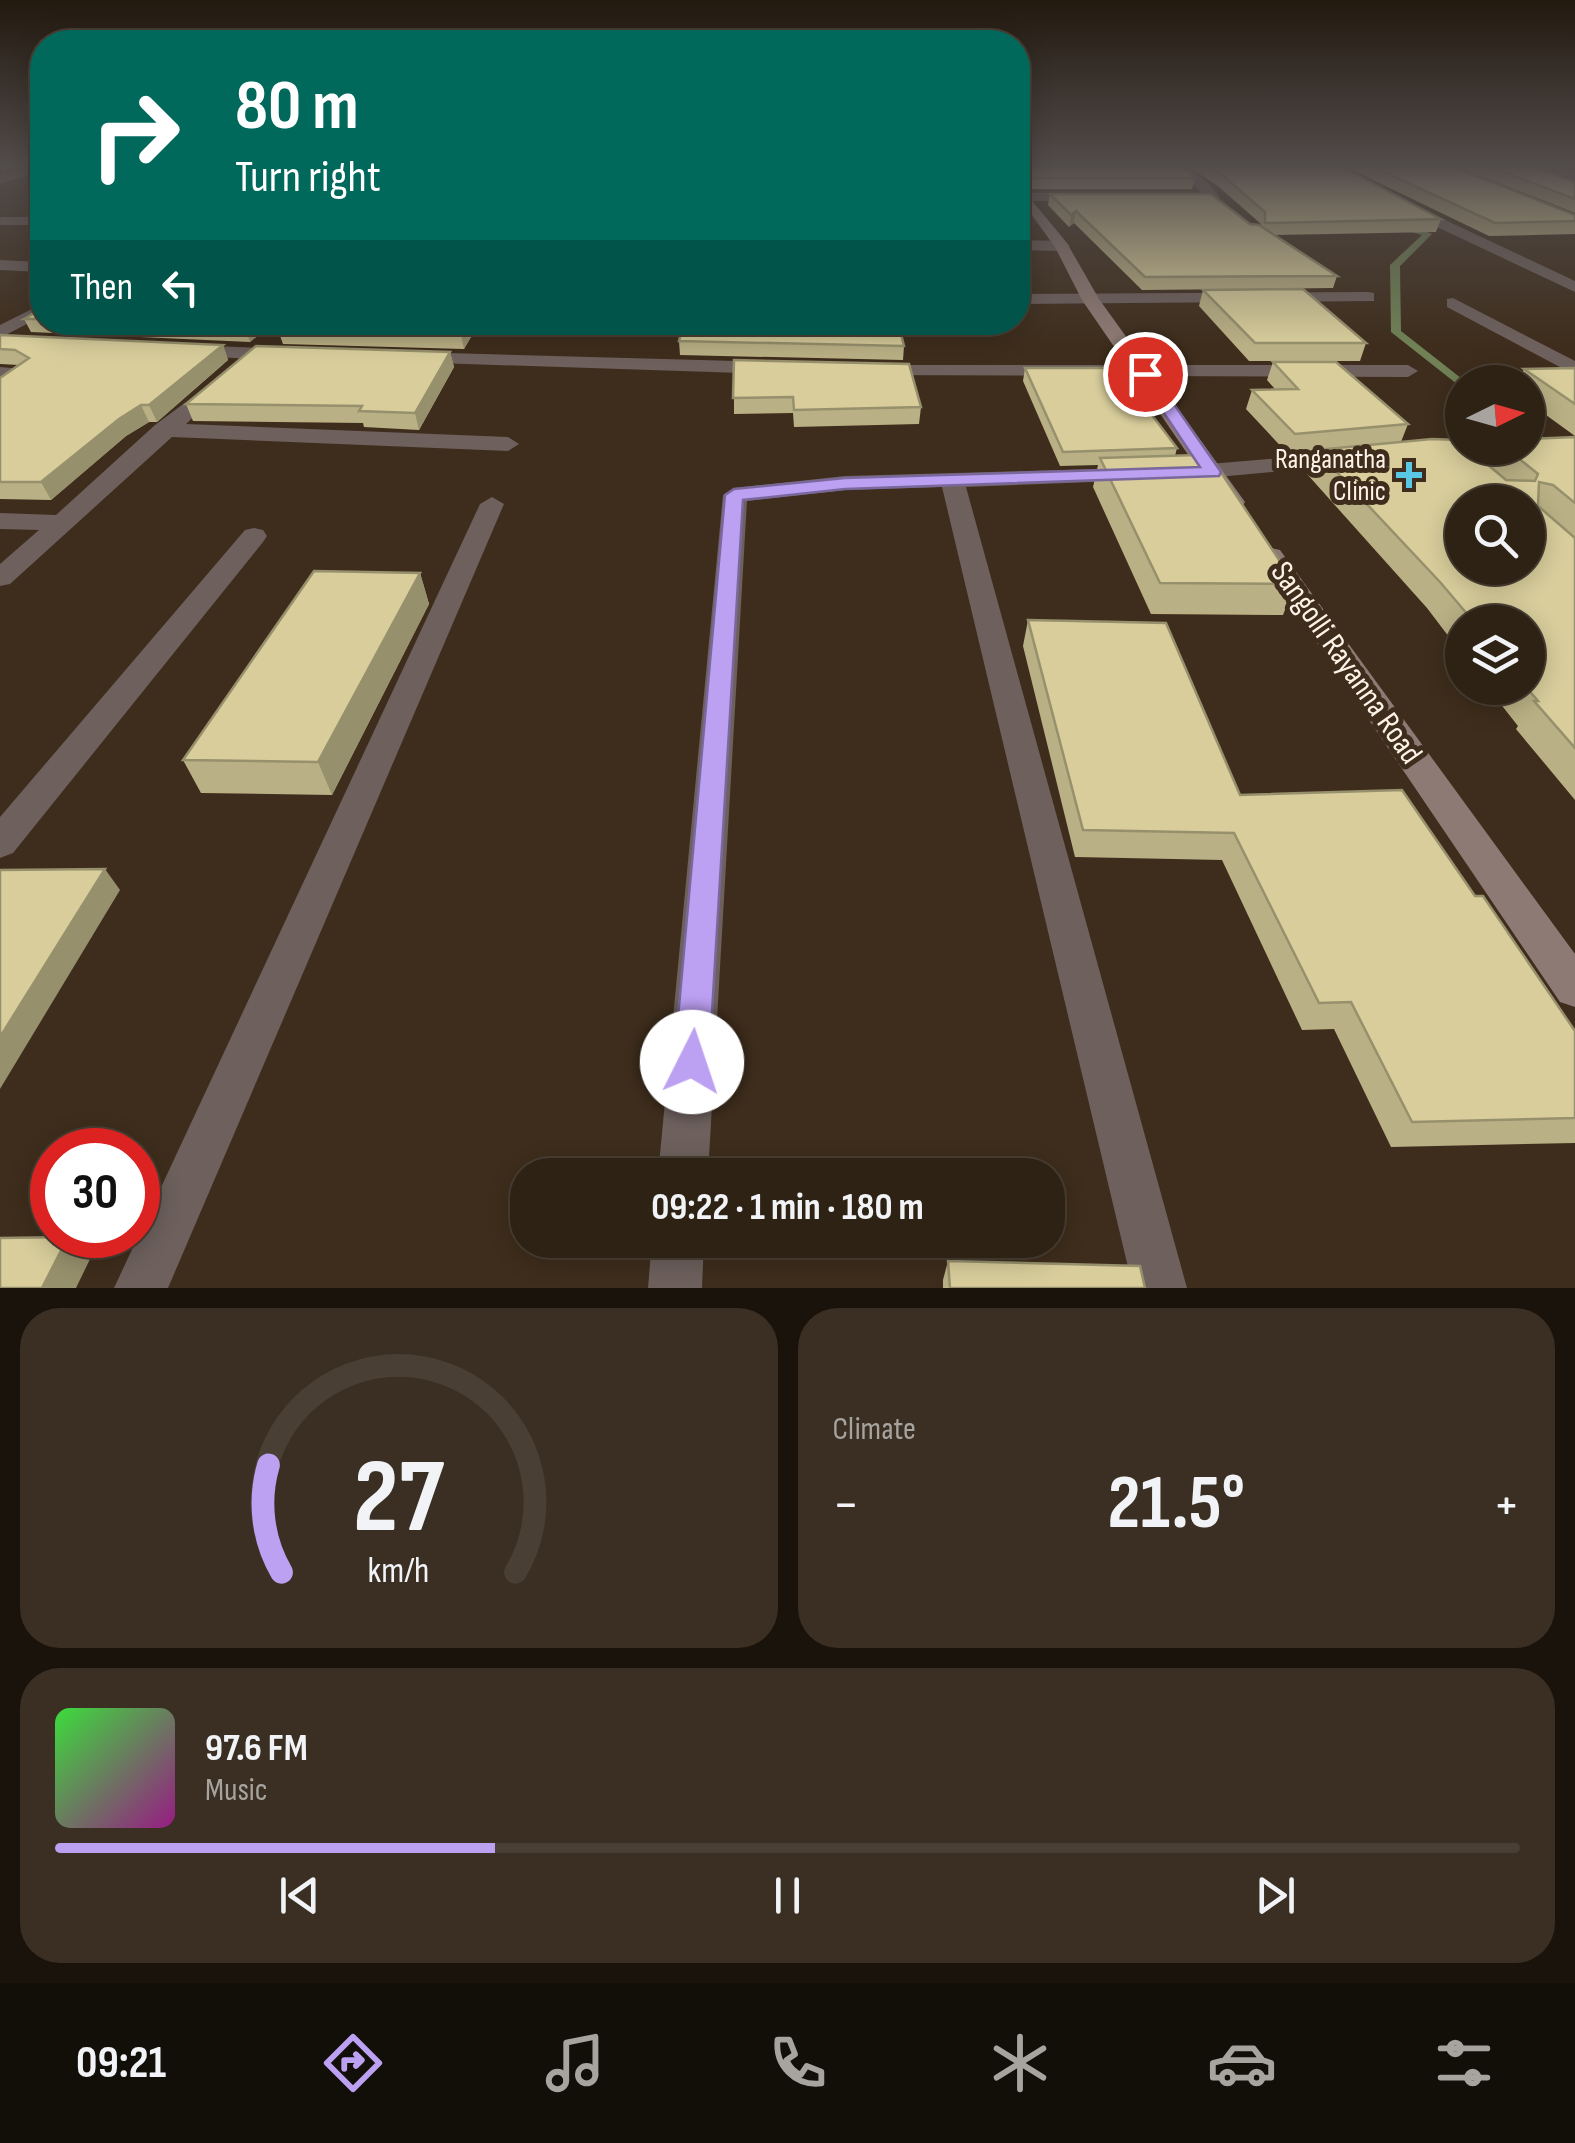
<!DOCTYPE html>
<meta charset="utf-8">
<style>
:root{--surface:#2e2215;--page:#3a2f22;--text:#f1f3f6;--muted:#a7a4a0;--line:#493f34;--accent:#bca0f2}
body{margin:0;font-family:"Sofia Sans Condensed",sans-serif;background:var(--page);color:var(--text);height:100vh;display:flex;flex-direction:column;font-size:38px;white-space:nowrap}
*{box-sizing:border-box;margin:0}
p{font-size:32px;color:var(--muted)}
.icon{flex:none;width:55px;height:55px;fill:none;stroke:currentColor;stroke-width:2;stroke-linecap:round;stroke-linejoin:round}
.map{position:relative;height:1288px;overflow:hidden}
.side{display:flex;flex-direction:column;gap:20px;padding:20px;background:#19130c;flex:1}
.side>*{flex:none}
.banner{position:absolute;left:30px;top:30px;width:1000px;height:305px;border-radius:40px;box-shadow:0 5px 25px #0003,0 0 0 2px var(--line);background:#00695c;color:#fff;overflow:hidden}
.needle{width:65px;rotate:85deg}
.buttons{position:absolute;left:1445px;top:365px;display:grid;gap:20px}
.buttons a{display:grid;place-items:center;width:100px;height:100px;border-radius:50%;background:var(--surface);box-shadow:0 5px 25px #0003,0 0 0 2px var(--line);font-size:50px}
.speed{position:absolute;left:30px;top:1128px;display:flex;gap:20px;font-size:50px;font-weight:700;text-align:center}
.speed>*{display:grid;place-content:center;width:130px;height:130px;border-radius:50%;background:var(--surface);box-shadow:0 5px 25px #0003,0 0 0 2px var(--line);line-height:1}
.speed .limit{border:15px solid #d22;background:#fff;color:#111}
.pin{position:absolute;display:grid;place-items:center;width:85px;height:85px;color:#fff;margin:-42px;border:5px solid #fff;border-radius:50%;box-shadow:0 2px 10px #0007}
.me{position:absolute;width:110px;margin:-55px;rotate:4deg;stroke-linejoin:round;filter:drop-shadow(0 0 8px #0008)}
.turn{display:flex;align-items:center;gap:35px;height:210px;padding:0 40px;font-size:45px}
.turn .icon{width:130px;height:130px;stroke-width:2.5}
.turn b{display:block;font-size:70px;line-height:85px}
.then{display:flex;align-items:center;height:95px;padding:0 40px;background:#0003;gap:20px;font-size:38px}
.big{font-size:75px;font-weight:700;line-height:1.1}
.side .widget{flex:1;display:flex;flex-direction:column;justify-content:center;gap:15px;min-width:0;padding:0 35px;border-radius:40px;background:var(--page)}
.side .dial{align-items:center;gap:0}
.dial svg{height:260px;overflow:visible;fill:none;stroke:var(--line);stroke-width:7;stroke-linecap:round;text-anchor:middle}
.dial text{fill:var(--text);stroke:none}
.song{display:flex;align-items:center;gap:30px}
.cover{width:120px;height:120px;border-radius:15px;background:linear-gradient(135deg,hsl(120 70% 55%),hsl(310 70% 35%))}
.played{height:10px;border-radius:5px;background:linear-gradient(90deg,var(--accent) 30%,var(--line) 30%)}
.keys{display:flex;justify-content:space-around;direction:ltr}
.heat{display:flex;justify-content:space-between;align-items:center;font-size:55px;direction:ltr}
.side .tiles{flex:1;display:grid;gap:20px;grid-template-columns:1fr 1fr}
.widget:last-child{grid-column:span 2}
.trip{position:absolute;left:510px;top:1158px;width:555px;height:100px;border-radius:40px;background:var(--surface);box-shadow:0 5px 25px #0003,0 0 0 2px var(--line);font-weight:700;line-height:100px;text-align:center}
.dock{display:flex;height:160px;justify-content:space-around;align-items:center;background:#120e08;color:var(--muted)}
.dock .icon{width:70px;height:70px}
.dock .active{color:var(--accent)}
.dock b{font-size:45px;color:var(--text)}
.map>svg:first-child{display:block}
</style>
<div class="map">
<svg width="1575" height="1288" viewBox="0 0 1575 1288">
<rect width="100%" height="100%" fill="#3e2d1c"/>
<g fill="none" stroke-linecap="round" stroke-linejoin="round">
<!-- stream -->
<g fill="#6f8155" fill-rule="evenodd">
<path d="M1401,223L1432,234L1400,266L1401,331L1466,382H1462V388L1391,332L1390,265L1422,235L1398,228Z"/>
<path d="M1528,430L1575,451V460L1528,439Z"/>
</g>
<!-- street -->
<g fill="#6d605d" fill-rule="evenodd">
<path d="M32,166H42V171L0,184V176Z"/>
<path d="M1171,166C1194,166 1206,180 1220,197L1213,201L1170,200L1168,197L1175,193H1202Z"/>
<path d="M1538,166H1556L1575,173V181Z"/>
<path d="M1018,193H1089L1096,197L1089,201H1018Z"/>
<path d="M1401,204H1411L1575,281V292L1401,210Z"/>
<rect x="0" y="217" width="42" height="8"/>
<path d="M1018,240L1062,241L1070,246L1062,251L1018,250Z"/>
<path d="M0,260L42,262V272L0,270Z"/>
<path d="M1368,292L1374,293V301L1018,304V294Z"/>
<path d="M1453,298L1575,361V375L1447,307V299Z"/>
<path d="M42,304V316L0,338V325Z"/>
<path d="M188,345L287,349L297,355L287,361L181,355L178,351Z"/>
<path d="M413,352L771,362L781,368L771,374L406,362L403,358Z"/>
<path d="M872,365H1408L1418,371L1408,377L865,375L862,371Z"/>
<path d="M0,367L23,369L33,375L0,396Z"/>
<path d="M217,379L227,385L186,424L508,437L519,444L508,451L172,437L10,584L0,586V564L39,530L0,529V513L56,515L155,425Z"/>
<path d="M1575,437V451L1429,459L1418,452L1429,445L1462,443V448H1528V440Z"/>
<path d="M1353,452L1361,454L1365,459L1361,464L1185,480L1173,473L1185,466Z"/>
<path d="M1134,468L1142,470L1146,475L1142,480L966,487L1187,1288H1133L942,487L845,490L747,501L708,1175H658L723,495L735,488L845,476Z"/>
<path d="M492,497L504,504L168,1288H114L480,504Z"/>
<path d="M254,528L263,530L267,536L263,542L13,853L0,858V817L245,530Z"/>
<path d="M652,1240H704L702,1288H648Z"/>
</g>
<!-- secondary -->
<g fill="#8e7a75" fill-rule="evenodd">
<path d="M1018,184L1067,243L1099,299L1245,502L1242,507H1224L1082,300L1055,247L1018,196Z"/>
<path d="M1271,548L1280,550L1575,954V1007L1560,1002L1258,556Z"/>
</g>
</g>
<!-- wall -->
<g fill="#bab085">
<path d="M1018,166L1195,178L1192,189H1033L1018,180Z"/>
<path d="M1184,166H1340L1441,219L1436,232L1275,235L1337,276L1333,288L1142,290L1074,223L1069,227L1048,205L1050,194L1261,227V224L1219,187L1194,170Z"/>
<path d="M1344,166H1452L1575,215V234L1489,236Z"/>
<path d="M1455,166H1533L1575,182V213Z"/>
<path d="M1203,290L1366,343L1360,361H1249L1199,306Z"/>
<path d="M42,308V322H274L250,342L31,332L24,319Z"/>
<path d="M286,322H898L904,346L903,360L680,355L679,341L684,324L478,325L464,349L283,344L278,330Z"/>
<path d="M0,335L223,345L228,360L157,422H149L126,436L51,500L0,499V378L19,365L0,364Z"/>
<path d="M450,352L454,367L419,430L364,427L363,423L193,421L186,404Z"/>
<path d="M734,360L921,407L919,424L794,427L793,413L734,414Z"/>
<path d="M1273,362L1408,424L1401,442L1485,462L1493,448H1528L1575,437V800L1516,729L1518,726L1488,688H1528V622H1462V654L1427,608L1307,474L1316,452L1288,454L1246,409L1252,390L1275,389L1267,380Z"/>
<path d="M1025,368L1133,399L1177,448L1175,456L1295,584L1283,615L1151,614L1093,487L1098,465L1060,466L1023,381Z"/>
<path d="M1575,368V436L1528,402V382H1517L1524,369Z"/>
<path d="M420,573L429,604L332,795L201,793L183,760Z"/>
<path d="M1028,620L1240,795L1475,896L1575,1031V1143L1391,1147L1334,1029L1302,1030L1222,860L1075,857L1023,646Z"/>
<path d="M948,1261L1145,1288H943V1280Z"/>
</g>
<!-- shaded-wall -->
<g fill="#97906c">
<path d="M1076,211L1074,223L1069,227L1071,215Z"/>
<path d="M252,322H274L250,342L245,328Z"/>
<path d="M468,322H477L478,325L464,349L461,335Z"/>
<path d="M223,345L228,360L157,422L149,405Z"/>
<path d="M450,352L454,367L419,430L415,413Z"/>
<path d="M141,405L149,422L126,436L51,500L41,482L119,419Z"/>
<path d="M420,573L429,604L332,795L318,762Z"/>
<path d="M105,869L120,890L0,1089V1037Z"/>
<path d="M68,1237L91,1257L76,1288H42Z"/>
</g>
<!-- building -->
<g fill="#d8cd9b" stroke="#97906c" stroke-width="2.5" fill-rule="evenodd">
<path d="M1018,166H1181L1195,178H1035L1020,169L1018,176Z"/>
<path d="M1208,166H1340L1441,219L1265,223V212L1222,175Z"/>
<path d="M1371,166H1452L1575,215V221L1495,223Z"/>
<path d="M1488,166H1533L1575,182V199Z"/>
<path d="M1050,194H1211L1250,224L1259,225L1337,276L1145,277L1076,211L1071,215Z"/>
<path d="M1303,289L1366,343H1255L1203,290Z"/>
<path d="M42,308V319H24Z"/>
<path d="M113,322H252L245,328Z"/>
<path d="M286,322H468L461,335L278,330Z"/>
<path d="M684,322H898L904,346L679,341Z"/>
<path d="M0,335L223,345L149,405H141L119,419L41,482H0V378L29,358L15,350L0,349Z"/>
<path d="M256,346L450,352L415,413L359,411L362,406L186,404Z"/>
<path d="M734,360L909,364L921,407L794,410L793,397L733,398Z"/>
<path d="M1273,362H1336L1408,424L1295,434L1252,390L1298,389Z"/>
<path d="M1025,368H1114L1133,399L1139,398L1177,448L1063,452Z"/>
<path d="M1575,368V404L1524,369Z"/>
<path d="M1575,437V503L1553,485L1539,482L1538,506L1575,538V748L1534,701H1538L1527,688L1528,622H1474L1440,582L1316,450L1432,439L1459,440L1462,443V448H1468L1506,480L1535,481L1538,474L1506,448H1528V439ZM1462,502H1528V568H1462Z"/>
<path d="M1197,455L1207,468H1218L1295,584L1160,583L1100,458Z"/>
<path d="M314,571L420,573L318,762L183,760Z"/>
<path d="M1028,620L1166,623L1240,795L1402,790L1475,896H1483L1575,1031V1118L1412,1122L1351,1002L1319,1003L1234,833L1083,830Z"/>
<path d="M105,869L0,1037V870Z"/>
<path d="M68,1237L42,1288H0V1238Z"/>
<path d="M948,1261L1140,1266L1145,1288H950Z"/>
</g>
<!-- sky -->
<linearGradient id="sky" x2="0" y2="1"><stop stop-color="#22190f"/><stop offset="0.48" stop-color="#524c4b"/><stop offset="1" stop-color="#524c4b" stop-opacity="0"/></linearGradient>
<rect width="1575" height="346" fill="url(#sky)"/>
<!-- route -->
<path fill="#bca0f2" stroke="#7a689d" stroke-width="2.5" d="M1145,369L1151,371L1221,472L1219,476L845,489L743,500L709,1062L704,1073L692,1078L680,1073L674,1062L725,495L734,489L845,478L1200,467L1138,374Z"/>
<!-- markers -->
<path fill="#59c8e4" stroke="#3e2d1c" stroke-width="4" d="M1404 460h10v10h10v10h-10v10h-10v-10h-10v-10h10z"/>
<g text-anchor="middle" dominant-baseline="central" stroke-width="10" stroke-linejoin="round" paint-order="stroke">
<!-- far-poi labels -->
<g font-size="28" fill="#fef3e8" stroke="#3e2d1c" text-anchor="end">
<text x="1386" y="459">Ranganatha<tspan x="1386" dy="32">Clinic</tspan></text>
</g>
<!-- street labels -->
<g font-size="32" fill="#fef3e8" stroke="#3e2d1c">
<text transform="translate(1346 663) rotate(55)">Sangolli Rayanna Road</text>
</g>
</g>
</svg>
<div class="buttons">
<a><svg class="needle" viewBox="-14 -14 28 28"><path d="M0-13l5 13h-10z" fill="#e53935"/><path d="M0 13l5-13h-10z" fill="#a7a4a0"/></svg></a>
<a><svg class="icon" aria-label="search" viewBox="0 0 24 24"><circle cx="10" cy="10" r="6"/><path d="M15 15l6 6"/></svg></a>
<a><svg class="icon" aria-label="layers" viewBox="0 0 24 24"><path d="M12 4l9 5-9 5-9-5zM3 14l9 5 9-5"/></svg></a>
</div>
<div class="speed"><div class="limit">30</div></div>
<div class="pin" style="left:1145px;top:374px;background:#d93025"><svg class="icon" aria-label="arrive" viewBox="0 0 24 24"><path d="M6 21V4h12l-3 4 3 4H6"/></svg></div>
<svg class="me" style="left:692px;top:1062px" viewBox="-20 -20 40 40"><circle r="19" fill="#fff"/><path d="M0-13L10 11 0 6-10 11z" fill="#bca0f2"/></svg>
<div class="trip">09:22 · 1 min · 180 m</div>
<div class="banner">
<div class="turn"><svg class="icon" aria-label="right" viewBox="0 0 24 24"><path d="M7 20v-9h11M14 6l5 5-5 5"/></svg><div><b>80 m</b>Turn right</div></div>
<div class="then">Then<svg class="icon" aria-label="left" viewBox="0 0 24 24"><path d="M17 20v-9H6M10 6l-5 5 5 5"/></svg></div>
</div>
</div>
<section class="side">
<div class="tiles">
<div class="widget dial"><svg viewBox="0 0 100 80">
<path d="M14 69A42 42 0 1 1 86 69"/>
<path d="M14 69A42 42 0 0 1 10 36" stroke="#bca0f2"/>
<text x="50" y="56" font-size="32" font-weight="700">27</text>
<text x="50" y="72" font-size="11">km/h</text>
</svg></div>
<div class="widget"><p>Climate</p>
<div class="heat"><a>−</a><b class="big">21.5°</b><a>+</a></div>
</div>
<div class="widget">
<div class="song"><i class="cover"></i><div><b>97.6 FM</b><p>Music</p></div></div>
<div class="played"></div>
<div class="keys"><svg class="icon" aria-label="previous" viewBox="0 0 24 24"><path d="M18 5L8 12l10 7zM5 5v14"/></svg><svg class="icon" aria-label="pause" viewBox="0 0 24 24"><path d="M8 5v14M16 5v14"/></svg><svg class="icon" aria-label="next" viewBox="0 0 24 24"><path d="M6 5l10 7-10 7zM19 5v14"/></svg></div>
</div>
</div>
</section>
<nav class="dock">
<b>09:21</b>
<svg class="icon active" aria-label="directions" viewBox="0 0 24 24"><path d="M12 3l9 9-9 9-9-9zM9 14v-3h6M13 9l2 2-2 2"/></svg>
<svg class="icon" aria-label="music" viewBox="0 0 24 24"><path d="M9 18V5l10-2v13"/><circle cx="6" cy="18" r="3"/><circle cx="16" cy="16" r="3"/></svg>
<svg class="icon" aria-label="phone" viewBox="0 0 24 24"><path d="M5 4h4l2 5-3 2q2 4 5 5l2-3 5 2v4C11 20 4 13 5 4z"/></svg>
<svg class="icon" aria-label="climate" viewBox="0 0 24 24"><path d="M12 3v18M4 7l16 10M4 17L20 7"/></svg>
<svg class="icon" aria-label="car" viewBox="0 0 24 24"><path d="M5 17H2v-5l4-1 3-4h7l3 4 3 1v5h-3M9 17h6M6 11h13"/><circle cx="7" cy="17" r="2"/><circle cx="17" cy="17" r="2"/></svg>
<svg class="icon" aria-label="filters" viewBox="0 0 24 24"><path d="M4 7h16M4 17h16"/><circle cx="9" cy="7" r="2"/><circle cx="15" cy="17" r="2"/></svg>
</nav>
